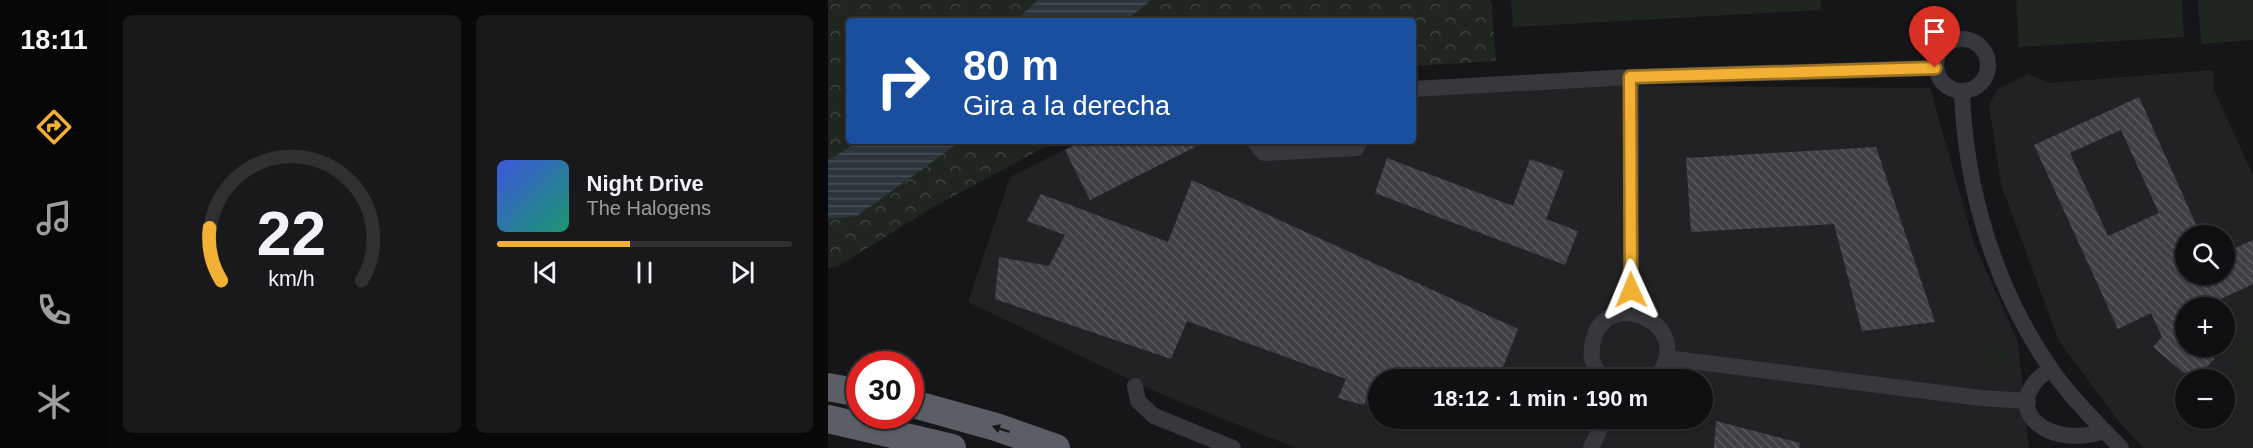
<!DOCTYPE html>
<html lang="es">
<meta charset="utf-8">
<style>
:root{--surface:#101012;--page:#19191b;--text:#f1f3f6;--muted:#9c9d9f;--line:#303032;--accent:#f2b134}
body{margin:0;font-family:Arial,sans-serif;background:var(--page);color:var(--text);height:100vh;display:flex;flex-direction:column;font-size:22px;white-space:nowrap}
*{box-sizing:border-box;margin:0}
p{font-size:20px;color:var(--muted)}
.icon{flex:none;width:33px;height:33px;fill:none;stroke:currentColor;stroke-width:2;stroke-linecap:round;stroke-linejoin:round}
.map{position:relative;flex:1;overflow:hidden}
.sheet{display:flex;flex-direction:column;gap:15px;padding:15px;background:#09090a;width:720px}
.sheet>*{flex:none}
.top-card{position:absolute;left:18px;top:18px;width:570px;height:126px;border-radius:6px;box-shadow:0 2px 4px #0004,0 0 0 2px var(--line);background:#1a4fa0;color:#fff;overflow:hidden}
.buttons{position:absolute;left:1347px;top:225px;display:grid;gap:12px}
.buttons a{display:grid;place-items:center;width:60px;height:60px;border-radius:50%;background:var(--surface);box-shadow:0 2px 4px #0004,0 0 0 2px var(--line);font-size:30px}
.speed{position:absolute;left:18px;top:351px;display:flex;gap:12px;font-size:30px;font-weight:700;text-align:center}
.speed>*{display:grid;place-content:center;width:78px;height:78px;border-radius:50%;background:var(--surface);box-shadow:0 2px 4px #0004,0 0 0 2px var(--line);line-height:1}
.speed .limit{border:9px solid #d22;background:#fff;color:#111}
.pin{position:absolute;display:grid;place-items:center;width:51px;height:51px;color:#fff;margin:-62px -26px;border-radius:50% 50% 50% 0;rotate:-45deg;box-shadow:0 0 6px #0007}
.pin .icon{rotate:45deg}
.me{position:absolute;width:66px;margin:-33px;rotate:359deg;stroke-linejoin:round;filter:drop-shadow(0 0 4px #0008)}
.turn{display:flex;align-items:center;gap:21px;height:126px;padding:0 18px;font-size:27px}
.turn .icon{width:78px;height:78px;stroke-width:2.5}
.turn b{display:block;font-size:42px;line-height:51px}
.sheet .tile{flex:1;display:flex;flex-direction:column;justify-content:center;gap:9px;min-width:0;padding:0 21px;border-radius:9px;background:var(--page)}
.sheet .dial{align-items:center;gap:0}
.dial svg{height:156px;overflow:visible;fill:none;stroke:var(--line);stroke-width:7;stroke-linecap:round;text-anchor:middle}
.dial text{fill:var(--text);stroke:none}
.song{display:flex;align-items:center;gap:18px}
.cover{width:72px;height:72px;border-radius:9px;background:linear-gradient(135deg,hsl(230 70% 55%),hsl(160 70% 35%))}
.played{height:6px;border-radius:3px;background:linear-gradient(90deg,var(--accent) 45%,var(--line) 45%)}
.keys{display:flex;justify-content:space-around;direction:ltr}
.sheet .tiles{flex:1;display:grid;gap:15px;grid-template-columns:repeat(2,1fr)}
.trip{position:absolute;left:540px;top:369px;width:345px;height:60px;border-radius:30px;background:var(--surface);box-shadow:0 2px 4px #0004,0 0 0 2px var(--line);font-weight:600;line-height:60px;text-align:center}
main{display:flex;flex:1;min-height:0}
.menu{display:flex;flex-direction:column;width:108px;justify-content:space-around;align-items:center;background:#060607;color:var(--muted)}
.menu .icon{width:42px;height:42px}
.menu .on{color:var(--accent)}
.menu b{font-size:27px;color:var(--text)}
.map>svg:first-child{display:block}
</style>
<main>
<nav class="menu">
<b>18:11</b>
<svg class="icon on" aria-label="directions" viewBox="0 0 24 24"><path d="M12 3l9 9-9 9-9-9zM9 14v-3h6M13 9l2 2-2 2"/></svg>
<svg class="icon" aria-label="music" viewBox="0 0 24 24"><path d="M9 18V5l10-2v13"/><circle cx="6" cy="18" r="3"/><circle cx="16" cy="16" r="3"/></svg>
<svg class="icon" aria-label="phone" viewBox="0 0 24 24"><path d="M5 4h4l2 5-3 2q2 4 5 5l2-3 5 2v4C11 20 4 13 5 4z"/></svg>
<svg class="icon" aria-label="climate" viewBox="0 0 24 24"><path d="M12 3v18M4 7l16 10M4 17L20 7"/></svg>
</nav>
<section class="sheet">
<div class="tiles">
<div class="tile dial"><svg viewBox="0 0 100 80">
<path d="M14 69A42 42 0 1 1 86 69"/>
<path d="M14 69A42 42 0 0 1 8 42" stroke="#f2b134"/>
<text x="50" y="56" font-size="32" font-weight="700">22</text>
<text x="50" y="72" font-size="11">km/h</text>
</svg></div>
<div class="tile">
<div class="song"><i class="cover"></i><div><b>Night Drive</b><p>The Halogens</p></div></div>
<div class="played"></div>
<div class="keys"><svg class="icon" aria-label="previous" viewBox="0 0 24 24"><path d="M18 5L8 12l10 7zM5 5v14"/></svg><svg class="icon" aria-label="pause" viewBox="0 0 24 24"><path d="M8 5v14M16 5v14"/></svg><svg class="icon" aria-label="next" viewBox="0 0 24 24"><path d="M6 5l10 7-10 7zM19 5v14"/></svg></div>
</div>
</div>
</section>
<div class="map">
<svg width="1425" height="448" viewBox="0 0 1425 448">
<defs>
<pattern id="park-crowns" width="20" height="18" patternUnits="userSpaceOnUse" patternTransform="scale(1.5)"><rect width="20" height="18" fill="#1e261f"/><path d="M2 6a3 3 0 1 1 6 0M12 15a3 3 0 1 1 6 0" fill="none" stroke="#3c433d"/></pattern>
<pattern id="water-rules" width="6" height="5" patternUnits="userSpaceOnUse" patternTransform="scale(1.5)"><rect width="6" height="5" fill="#2c353c"/><path d="M0 2.5h6" fill="none" stroke="#485056"/></pattern>
<pattern id="building-back-hatch" width="6" height="6" patternUnits="userSpaceOnUse" patternTransform="scale(1.5)"><rect width="6" height="6" fill="#404145"/><path d="M-1 5l2 2M0 0l6 6M5-1l2 2" fill="none" stroke="#595a5e"/></pattern>
</defs>
<rect width="100%" height="100%" fill="#161618"/>
<!-- built -->
<g fill="#222225" fill-rule="evenodd">
<path d="M1385,70L1386,90L1425,175V448H1315L1288,418L1231,341L1173,185L1161,104L1170,89L1200,74L1221,83ZM1358,236H1396V274H1358ZM1358,308H1396V346H1358ZM1358,380H1396V418H1358Z"/>
<path d="M759,85L1102,88L1146,243L1190,342L1201,448H468L328,392L140,302L182,177L254,141H585V91ZM550,380H874V418H550Z"/>
</g>
<!-- green -->
<g fill="#1e261f">
<path d="M683,0H992L993,10L685,27Z"/>
<path d="M1188,0H1354L1356,37L1191,47Z"/>
<path d="M1370,0H1425V40L1373,44Z"/>
<path d="M1425,336V388L1399,365Z"/>
<circle cx="1167" cy="357" r="11"/>
</g>
<!-- park -->
<path fill="url(#park-crowns)" d="M0,0H663L668,61L585,66V21H21V141H228L107,206L9,267L0,268Z"/>
<!-- water -->
<g fill="url(#water-rules)">
<path d="M210,0H323L297,21H187Z"/>
<path d="M32,141H133L29,216L0,219V160Z"/>
</g>
<!-- building -->
<g fill="url(#building-back-hatch)" fill-rule="evenodd">
<path d="M1311,97L1369,227L1353,234L1358,245V274H1396V253L1425,240V284L1373,308H1358V346H1386V360L1377,368L1363,373H1356L1325,347L1334,337L1323,313L1290,329L1206,145ZM1293,130L1331,213L1280,236L1242,153Z"/>
<path d="M254,141H379L262,200L237,150Z"/>
<path d="M1048,147L1107,322L1034,331L1006,224L863,232L858,158Z"/>
<path d="M559,158L685,206L702,159L736,171L718,219L750,231L737,265L547,193Z"/>
<path d="M364,180L690,329L670,380H550V386L544,384L536,405L510,398L518,379L359,321L343,359L167,299L171,257L221,266L237,235L199,221L213,194L340,242Z"/>
<path d="M888,421L972,443L971,448H886Z"/>
</g>
<g fill="none" stroke-linecap="round" stroke-linejoin="round">
<!-- minor -->
<g stroke="#37383d" stroke-width="16">
<circle cx="1134" cy="65" r="26"/>
<path d="M803,77V312"/>
<path d="M585,89L803,77L1107,68"/>
<path d="M1134,91C1137,188 1167,289 1223,369C1243,398 1269,423 1293,448"/>
<path d="M426,141L436,153L528,148L532,141"/>
<path d="M839,358L1153,398L1200,401"/>
<path d="M1223,369C1218,373 1212,376 1208,381C1178,417 1227,448 1276,431"/>
<path d="M777,380C767,372 762,359 764,347C772,280 876,325 826,380"/>
<path d="M307,386L310,401L326,416L405,448"/>
<path d="M763,448L777,418"/>
</g>
<!-- trunk -->
<g stroke="#5b5e65" stroke-width="28">
<path d="M0,387L32,393"/>
<path d="M82,403L168,427L228,448"/>
<path d="M0,419L124,448"/>
</g>
</g>
<!-- one-way arrows -->
<defs><path id="oneway-solid" d="M-6-.8H1V-3.2L6.5 0L1 3.2V.8H-6Z" transform="scale(1.5)"/></defs>
<use fill="#18191b" href="#oneway-solid" transform="translate(173 429) rotate(-162)"/>
<g fill="none" stroke-linecap="round" stroke-linejoin="round">
<!-- route casing -->
<g stroke="#9d7322" stroke-width="15">
<path id="route" d="M803,290L802,77L1107,68"/>
</g>
<!-- route -->
<use href="#route" stroke="#f2b134" stroke-width="10"/>
</g>
</svg>
<div class="buttons">
<a><svg class="icon" aria-label="search" viewBox="0 0 24 24"><circle cx="10" cy="10" r="6"/><path d="M15 15l6 6"/></svg></a>
<a>+</a>
<a>−</a>
</div>
<div class="speed"><div class="limit">30</div></div>
<div class="pin" style="left:1107px;top:68px;background:#d93025"><svg class="icon" aria-label="arrive" viewBox="0 0 24 24"><path d="M6 21V4h12l-3 4 3 4H6"/></svg></div>
<svg class="me" style="left:803px;top:290px" viewBox="-20 -20 40 40"><path d="M0-17L14 15 0 8-14 15z" fill="#f2b134" stroke="#fff" stroke-width="4"/></svg>
<div class="trip">18:12 · 1 min · 190 m</div>
<div class="top-card">
<div class="turn"><svg class="icon" aria-label="right" viewBox="0 0 24 24"><path d="M7 20v-9h11M14 6l5 5-5 5"/></svg><div><b>80 m</b>Gira a la derecha</div></div>
</div>
</div>
</main>
